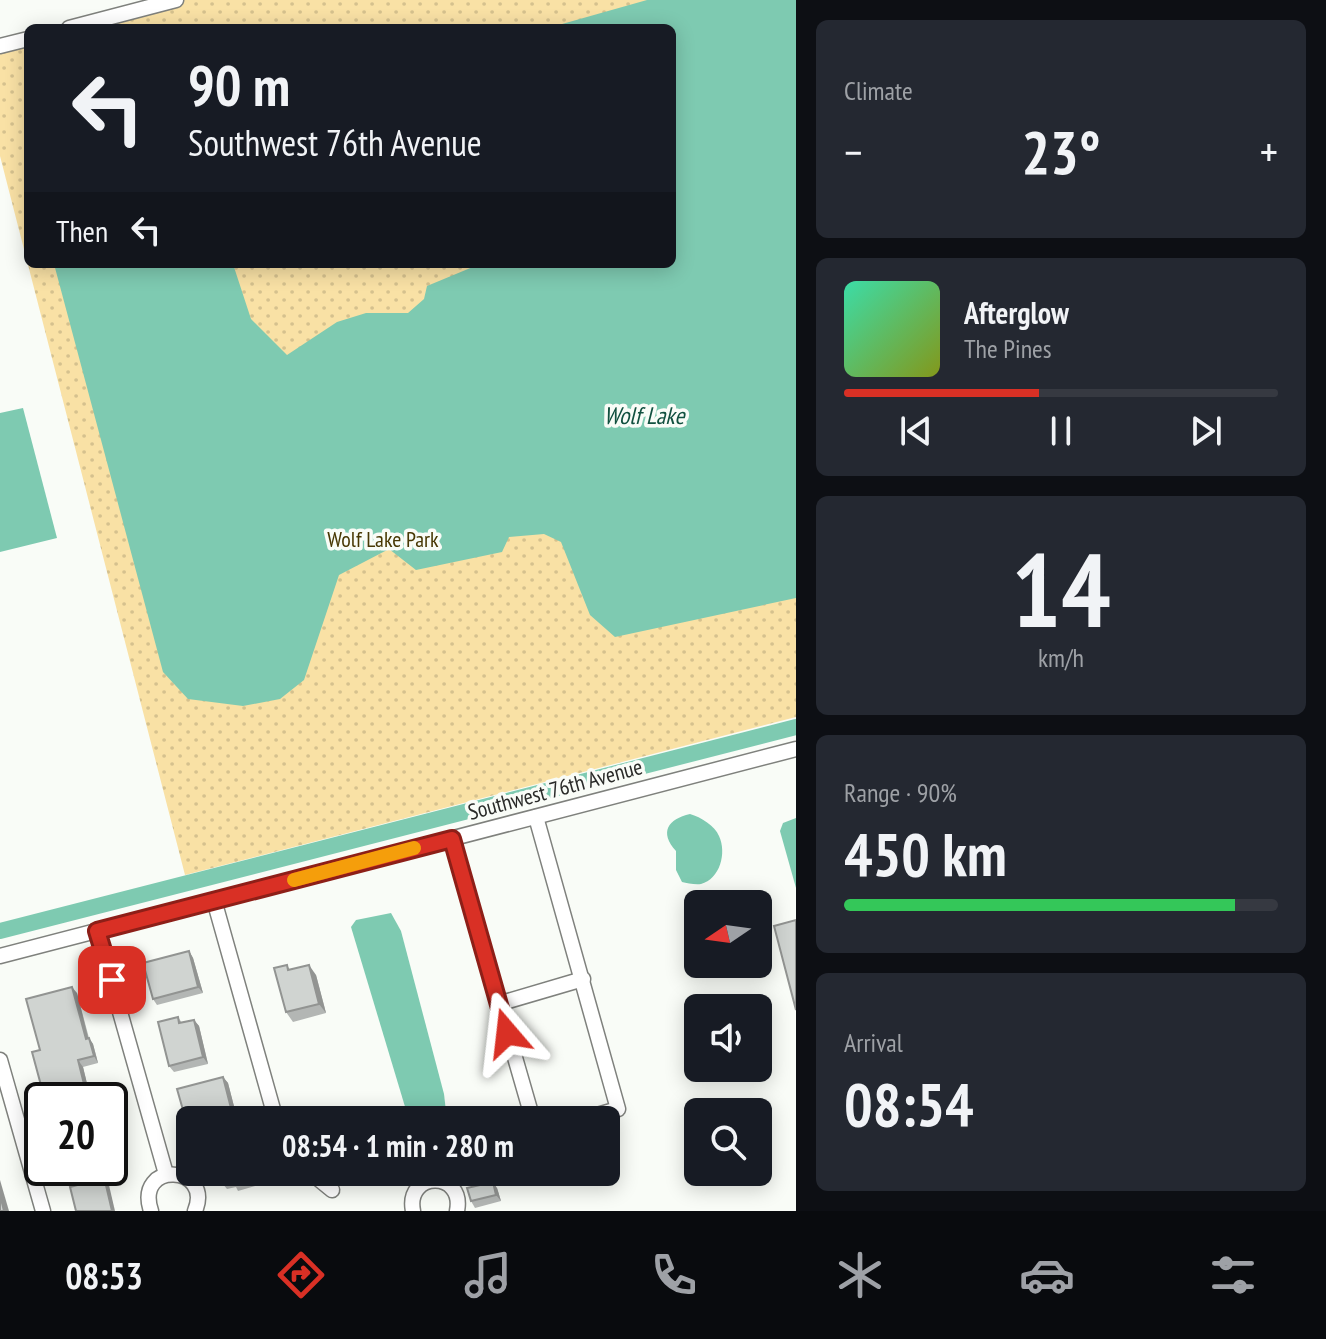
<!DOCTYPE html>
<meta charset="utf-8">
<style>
:root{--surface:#171b24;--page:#242831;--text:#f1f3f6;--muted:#9ea1a6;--line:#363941;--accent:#d93025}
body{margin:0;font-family:"PT Sans Narrow",sans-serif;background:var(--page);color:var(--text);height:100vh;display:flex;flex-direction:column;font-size:30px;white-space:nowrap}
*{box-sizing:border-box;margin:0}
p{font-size:26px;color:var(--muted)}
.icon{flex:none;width:44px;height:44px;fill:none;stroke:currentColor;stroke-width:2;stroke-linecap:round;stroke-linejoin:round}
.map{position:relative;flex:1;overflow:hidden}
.side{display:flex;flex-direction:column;gap:20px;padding:20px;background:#0d0f14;width:530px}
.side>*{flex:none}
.guide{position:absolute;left:24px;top:24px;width:652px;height:244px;border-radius:12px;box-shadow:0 4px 20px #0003;background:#171b24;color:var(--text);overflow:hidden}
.needle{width:52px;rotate:257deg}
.buttons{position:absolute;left:684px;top:890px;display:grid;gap:16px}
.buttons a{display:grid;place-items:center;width:88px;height:88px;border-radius:12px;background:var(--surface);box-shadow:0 4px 20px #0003;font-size:40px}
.speed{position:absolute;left:24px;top:1082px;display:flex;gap:16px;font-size:40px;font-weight:700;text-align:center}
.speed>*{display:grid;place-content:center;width:104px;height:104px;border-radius:50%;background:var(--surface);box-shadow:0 4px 20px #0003;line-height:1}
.speed .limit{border:4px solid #111;border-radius:12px;background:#fff;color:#111}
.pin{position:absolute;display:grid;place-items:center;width:68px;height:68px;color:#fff;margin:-34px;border-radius:16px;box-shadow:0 4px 12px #0006}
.me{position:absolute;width:88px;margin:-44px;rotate:343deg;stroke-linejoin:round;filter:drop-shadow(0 0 6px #0008)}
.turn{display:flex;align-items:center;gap:28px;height:168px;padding:0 32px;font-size:36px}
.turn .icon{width:104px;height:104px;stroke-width:2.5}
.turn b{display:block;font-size:56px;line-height:68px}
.then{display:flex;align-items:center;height:76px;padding:0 32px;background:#0003;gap:16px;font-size:30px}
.big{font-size:60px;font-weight:600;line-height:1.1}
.side .widget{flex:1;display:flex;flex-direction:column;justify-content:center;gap:12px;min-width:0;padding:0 28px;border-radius:12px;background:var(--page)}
.side .dial{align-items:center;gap:0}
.dial b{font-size:104px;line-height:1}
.song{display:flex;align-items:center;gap:24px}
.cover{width:96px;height:96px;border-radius:12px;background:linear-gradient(135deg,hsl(160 70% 55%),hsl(70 70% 35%))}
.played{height:8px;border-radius:4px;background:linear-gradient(90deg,var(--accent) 45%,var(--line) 45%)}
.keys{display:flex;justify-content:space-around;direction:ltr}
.heat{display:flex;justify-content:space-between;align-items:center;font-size:44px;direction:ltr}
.charge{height:12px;border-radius:6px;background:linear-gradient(90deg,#34c759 90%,var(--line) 0)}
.trip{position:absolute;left:176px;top:1106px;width:444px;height:80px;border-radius:12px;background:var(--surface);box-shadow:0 4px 20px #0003;font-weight:600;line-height:80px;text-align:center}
.tabs{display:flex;height:128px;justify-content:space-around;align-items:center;background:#090b0e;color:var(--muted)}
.tabs .icon{width:56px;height:56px}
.tabs .current{color:var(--accent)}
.tabs b{font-size:36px;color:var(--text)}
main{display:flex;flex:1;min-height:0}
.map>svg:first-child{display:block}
</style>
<main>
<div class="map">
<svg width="796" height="1211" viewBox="0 0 796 1211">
<defs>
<pattern id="green-dots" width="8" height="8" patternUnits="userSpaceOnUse" patternTransform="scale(2)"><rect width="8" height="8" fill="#f9e1a5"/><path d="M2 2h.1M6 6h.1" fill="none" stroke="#d5c18e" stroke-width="1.8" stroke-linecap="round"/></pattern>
</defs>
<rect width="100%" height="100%" fill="#f9fcf7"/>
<!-- green -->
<path fill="url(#green-dots)" d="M179,0H796V717L185,875L0,156V46L28,39V264H672V28H71Z"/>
<!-- water -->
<g fill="#7ecab1">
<path d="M647,0H796V598L615,637L590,615L561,542L544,534L509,537L502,552L416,570L389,549L339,575L304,680L280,699L243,706L188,699L163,672L54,264H233L251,319L287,355L337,322L366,313H408L424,299L427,286L480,264H672V28H548Z"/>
<path d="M23,408L57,538L0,552V413Z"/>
<path d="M690,814C701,817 715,826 719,836C727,853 720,879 701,884C695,885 687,883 682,882L676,870V851C659,832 668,819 690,814Z"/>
<path d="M796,818V888L780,831L783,823Z"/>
<path d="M391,913L401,931L444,1094L447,1120H409L351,927L356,920Z"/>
</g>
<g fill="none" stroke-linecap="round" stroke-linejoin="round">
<!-- canal -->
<path stroke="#7ecab1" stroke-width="16" d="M0,931L796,727"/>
<!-- minor casing -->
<g stroke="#7f817d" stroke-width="17">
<g id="minor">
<path d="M69,28L176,0"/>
<path d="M0,46L28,39"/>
<path d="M536,817L618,1109L580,1120"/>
<path d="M452,839L533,1120"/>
<path d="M214,900L276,1120"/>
<path d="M97,931L166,1174"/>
<path d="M0,956L796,749"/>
<path d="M498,1004L583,979"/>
<path d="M0,1060L43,1211"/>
<path d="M310,1172L332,1190"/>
<path d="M438,1180L468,1172"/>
<path d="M151,1211C134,1160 214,1165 195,1211"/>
<path d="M413,1211C405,1171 465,1170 457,1211"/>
</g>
</g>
<!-- minor -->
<use href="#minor" stroke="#fff" stroke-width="14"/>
</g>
<!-- wall -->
<g fill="#b3b6b4">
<path d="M189,951L193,958L203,993L157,1005L153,999Z"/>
<path d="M287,965L290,970L316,975L326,1013L293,1022L286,1012Z"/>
<path d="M77,993L89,1038L93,1044L98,1063L83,1067L91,1100H45L40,1050Z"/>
<path d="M178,1017L182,1023L194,1020L199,1026L208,1064L174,1072L169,1066Z"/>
<path d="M223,1077L228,1083L237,1118L231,1120H190V1129L187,1124L177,1089Z"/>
<path d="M110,1108L123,1155L110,1158Z"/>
<path d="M219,1172H259L262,1184L238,1191L236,1187L227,1189L222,1183Z"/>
<path d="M497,1188L501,1201L475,1208L471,1201Z"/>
</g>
<!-- shaded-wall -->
<g fill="#929492">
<path d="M189,951L193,958L203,993L198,987Z"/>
<path d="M309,965L316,975L326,1013L319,1004Z"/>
<path d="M72,987L77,993L90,1045L86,1039Z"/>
<path d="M194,1020L199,1026L208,1064L203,1057Z"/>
<path d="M89,1038L93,1044L98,1063L94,1056Z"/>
<path d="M78,1060L83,1067L91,1100H88Z"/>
<path d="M223,1077L228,1083L237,1118L232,1112Z"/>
<path d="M110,1108L111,1109L123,1155L118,1148L110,1118Z"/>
<path d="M102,1168H105L115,1211H112Z"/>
<path d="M256,1172H259L262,1184L258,1178Z"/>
<path d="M0,1180L9,1211H4L0,1195Z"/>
<path d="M493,1182L497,1188L501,1201L496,1195Z"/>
</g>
<!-- building -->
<g fill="#d0d4d1" stroke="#929492" stroke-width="2">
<path d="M796,920V1010L774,926Z"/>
<path d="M189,951L198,987L153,999L143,963Z"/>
<path d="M287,965L288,970L309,965L319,1004L286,1012L274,968Z"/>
<path d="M72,987L86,1039L89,1038L94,1056L78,1060L88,1100H61L60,1096L45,1100L32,1052L40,1050L26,999Z"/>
<path d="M178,1017L179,1023L194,1020L203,1057L169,1066L158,1022Z"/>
<path d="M223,1077L232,1112L201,1120H190V1123L187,1124L177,1089Z"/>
<path d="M110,1118L118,1148L110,1150Z"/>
<path d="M81,1168H102L112,1211H76L70,1187L85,1183Z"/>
<path d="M219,1172H256L258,1178L234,1184L232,1180L222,1183Z"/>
<path d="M493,1182L496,1195L471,1201L467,1188Z"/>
<path d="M0,1195L4,1211H0Z"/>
</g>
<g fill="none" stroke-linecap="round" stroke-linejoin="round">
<!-- route casing -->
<g stroke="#8d1f18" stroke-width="20">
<path id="route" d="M112,980L97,931L452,839L507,1033"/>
</g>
<!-- route -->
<use href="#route" stroke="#d93025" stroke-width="14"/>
<!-- slow -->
<path stroke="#f59e0b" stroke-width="14" d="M294,880L414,848"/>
</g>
<g text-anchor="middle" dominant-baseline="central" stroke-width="7" stroke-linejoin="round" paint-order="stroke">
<!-- park labels -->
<g font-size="22" fill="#483804" stroke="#f9fcf7">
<text x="383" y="539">Wolf Lake Park</text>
</g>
<!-- street labels -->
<g font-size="22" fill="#292a28" stroke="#f9fcf7">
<text transform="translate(555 789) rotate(-15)">Southwest 76th Avenue</text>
</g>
<!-- water labels -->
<g font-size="24" font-style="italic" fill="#125140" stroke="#f9fcf7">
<text x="644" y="415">Wolf Lake</text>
</g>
</g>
</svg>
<div class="buttons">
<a><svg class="needle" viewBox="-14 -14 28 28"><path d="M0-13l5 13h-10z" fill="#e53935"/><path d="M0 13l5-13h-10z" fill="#9ea1a6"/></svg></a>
<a><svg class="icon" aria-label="sound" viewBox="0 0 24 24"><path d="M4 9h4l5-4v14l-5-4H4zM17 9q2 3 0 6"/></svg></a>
<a><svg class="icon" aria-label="search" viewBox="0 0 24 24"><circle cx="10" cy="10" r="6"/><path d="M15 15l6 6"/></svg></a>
</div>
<div class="speed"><div class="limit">20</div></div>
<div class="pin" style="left:112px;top:980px;background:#d93025"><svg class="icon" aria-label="arrive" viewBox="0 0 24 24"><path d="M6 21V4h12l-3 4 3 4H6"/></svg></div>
<svg class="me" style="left:507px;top:1033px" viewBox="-20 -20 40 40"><path d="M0-17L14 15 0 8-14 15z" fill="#d93025" stroke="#fff" stroke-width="4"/></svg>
<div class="trip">08:54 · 1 min · 280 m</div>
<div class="guide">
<div class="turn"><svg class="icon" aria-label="left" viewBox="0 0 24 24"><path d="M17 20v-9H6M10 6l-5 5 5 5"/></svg><div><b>90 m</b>Southwest 76th Avenue</div></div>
<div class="then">Then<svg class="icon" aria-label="left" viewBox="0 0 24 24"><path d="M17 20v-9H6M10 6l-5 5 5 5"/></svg></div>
</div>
</div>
<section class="side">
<div class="widget"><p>Climate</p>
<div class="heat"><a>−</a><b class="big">23°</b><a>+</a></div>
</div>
<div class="widget">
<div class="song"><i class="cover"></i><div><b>Afterglow</b><p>The Pines</p></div></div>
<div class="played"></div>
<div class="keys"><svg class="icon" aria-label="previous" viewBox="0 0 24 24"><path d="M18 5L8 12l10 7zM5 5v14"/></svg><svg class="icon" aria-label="pause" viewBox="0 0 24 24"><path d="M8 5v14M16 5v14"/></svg><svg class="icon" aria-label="next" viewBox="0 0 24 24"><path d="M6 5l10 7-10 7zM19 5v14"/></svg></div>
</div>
<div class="widget dial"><b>14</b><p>km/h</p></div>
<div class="widget"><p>Range · 90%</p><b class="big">450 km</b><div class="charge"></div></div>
<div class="widget"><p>Arrival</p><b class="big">08:54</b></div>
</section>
</main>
<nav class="tabs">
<b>08:53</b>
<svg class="icon current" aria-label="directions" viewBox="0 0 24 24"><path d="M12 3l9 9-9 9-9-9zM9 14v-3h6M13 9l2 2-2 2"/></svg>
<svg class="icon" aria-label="music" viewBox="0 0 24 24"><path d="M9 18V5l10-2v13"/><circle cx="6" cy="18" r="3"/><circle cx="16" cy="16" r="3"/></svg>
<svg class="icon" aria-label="phone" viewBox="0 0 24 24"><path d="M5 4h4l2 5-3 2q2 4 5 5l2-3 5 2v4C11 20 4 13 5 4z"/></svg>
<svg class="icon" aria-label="climate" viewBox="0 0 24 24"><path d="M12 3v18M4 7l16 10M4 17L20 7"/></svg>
<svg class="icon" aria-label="car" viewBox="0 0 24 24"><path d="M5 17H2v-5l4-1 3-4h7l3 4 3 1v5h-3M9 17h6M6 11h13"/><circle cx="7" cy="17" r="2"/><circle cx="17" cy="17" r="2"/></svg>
<svg class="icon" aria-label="filters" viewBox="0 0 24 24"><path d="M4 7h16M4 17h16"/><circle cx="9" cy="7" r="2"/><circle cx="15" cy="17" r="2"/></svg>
</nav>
